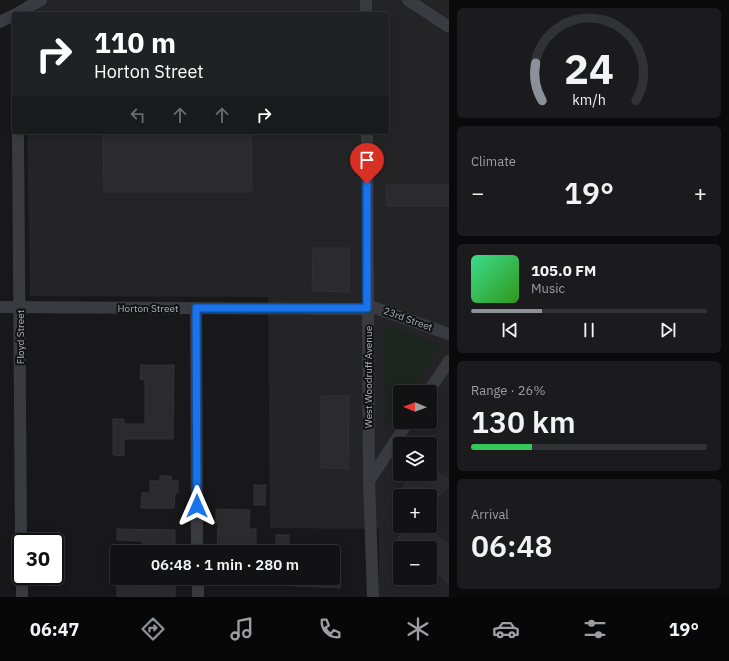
<!DOCTYPE html>
<meta charset="utf-8">
<style>
:root{--surface:#121214;--page:#1b1b1d;--text:#f1f3f6;--muted:#9c9ea0;--line:#313234;--accent:#8c9099}
body{margin:0;font-family:"IBM Plex Sans",sans-serif;background:var(--page);color:var(--text);height:100vh;display:flex;flex-direction:column;font-size:15px;white-space:nowrap}
*{box-sizing:border-box;margin:0}
p{font-size:13px;color:var(--muted)}
.icon{flex:none;width:22px;height:22px;fill:none;stroke:currentColor;stroke-width:2;stroke-linecap:round;stroke-linejoin:round}
.map{position:relative;flex:1;overflow:hidden}
.drawer{display:flex;flex-direction:column;gap:8px;padding:8px;background:#0a0a0b;width:280px}
.drawer>*{flex:none}
.guide{position:absolute;left:12px;top:12px;width:377px;height:122px;border-radius:4px;box-shadow:0 2px 10px #0003,0 0 0 1px var(--line);background:#202124;color:#fff;overflow:hidden}
.needle{width:26px;rotate:271deg}
.fabs{position:absolute;left:393px;top:385px;display:grid;gap:8px}
.fabs a{display:grid;place-items:center;width:44px;height:44px;border-radius:4px;background:var(--surface);box-shadow:0 2px 10px #0003,0 0 0 1px var(--line);font-size:20px}
.speed{position:absolute;left:12px;top:533px;display:flex;gap:8px;font-size:20px;font-weight:700;text-align:center}
.speed>*{display:grid;place-content:center;width:52px;height:52px;border-radius:50%;background:var(--surface);box-shadow:0 2px 10px #0003,0 0 0 1px var(--line);line-height:1}
.speed .limit{border:2px solid #111;border-radius:6px;background:#fff;color:#111}
.pin{position:absolute;display:grid;place-items:center;width:34px;height:34px;color:#fff;margin:-41px -17px;border-radius:50% 50% 50% 0;rotate:-45deg;box-shadow:0 0 4px #0007}
.pin .icon{rotate:45deg}
.me{position:absolute;width:44px;margin:-22px;rotate:0deg;stroke-linejoin:round;filter:drop-shadow(0 0 3px #0008)}
.turn{display:flex;align-items:center;gap:14px;height:84px;padding:0 16px;font-size:18px}
.turn .icon{width:52px;height:52px;stroke-width:2.5}
.turn b{display:block;font-size:28px;line-height:34px}
.lanes{display:flex;align-items:center;height:38px;padding:0 16px;background:#0003;justify-content:center;gap:20px;direction:ltr}
.lanes .off{opacity:.35}
.big{font-size:30px;font-weight:600;line-height:1.1}
.drawer .widget{flex:1;display:flex;flex-direction:column;justify-content:center;gap:6px;min-width:0;padding:0 14px;border-radius:6px;background:var(--page)}
.drawer .dial{align-items:center;gap:0}
.dial svg{height:104px;overflow:visible;fill:none;stroke:var(--line);stroke-width:7;stroke-linecap:round;text-anchor:middle}
.dial text{fill:var(--text);stroke:none}
.song{display:flex;align-items:center;gap:12px}
.cover{width:48px;height:48px;border-radius:6px;background:linear-gradient(135deg,hsl(150 70% 55%),hsl(110 70% 35%))}
.played{height:4px;border-radius:2px;background:linear-gradient(90deg,var(--accent) 30%,var(--line) 30%)}
.keys{display:flex;justify-content:space-around;direction:ltr}
.heat{display:flex;justify-content:space-between;align-items:center;font-size:22px;direction:ltr}
.charge{height:6px;border-radius:3px;background:linear-gradient(90deg,#34c759 26%,var(--line) 0)}
.trip{position:absolute;left:110px;top:545px;width:230px;height:40px;border-radius:4px;background:var(--surface);box-shadow:0 2px 10px #0003,0 0 0 1px var(--line);font-weight:600;line-height:40px;text-align:center}
.tab-bar{display:flex;height:64px;justify-content:space-around;align-items:center;background:#070708;color:var(--muted)}
.tab-bar .icon{width:28px;height:28px}
.tab-bar .selected{color:var(--accent)}
.tab-bar b{font-size:18px;color:var(--text)}
main{display:flex;flex:1;min-height:0}
.map>svg:first-child{display:block}
</style>
<main>
<div class="map">
<svg width="449" height="597" viewBox="0 0 449 597">
<rect width="100%" height="100%" fill="#18181a"/>
<!-- built -->
<path fill="#242427" fill-rule="evenodd" d="M25,0H449V597H379V529L270,528L268,297L30,296L27,132H387V14H25ZM400,392H430V422H400ZM400,444H430V474H400ZM400,496H430V526H400ZM400,548H430V578H400Z"/>
<!-- green -->
<path fill="#1d261e" d="M386,326L442,345L410,392H400V408L385,430Z"/>
<!-- building -->
<g fill="#2b2b2e" stroke="#323236">
<path d="M103,132H251L252,192H104Z"/>
<path d="M386,185H449V206H387Z"/>
<path d="M313,248H349V292L312,291Z"/>
<path d="M141,365H174L173,439H124V456L113,455V419H124V424H145V380L140,379Z"/>
<path d="M321,396H349L348,468H321Z"/>
<path d="M430,467L449,480V485L430,505V496H402V489L412,474H430Z"/>
<path d="M160,476H171L172,481H178V493H175L174,508H141L142,493H150V481H160Z"/>
<path d="M254,485H266L265,505H254Z"/>
<path d="M216,509L250,510L249,529H256V552H217L218,523H216Z"/>
<path d="M409,526H426L449,546V584L430,567V548H408L398,538Z"/>
<path d="M117,529L175,530V546L142,545V541L117,540Z"/>
<rect x="276" y="535" width="13" height="12"/>
<path d="M124,578H135V586H164L165,578H175V597H117V586L124,587Z"/>
<path d="M294,578H341L340,588L294,586Z"/>
</g>
<g fill="none" stroke-linecap="round" stroke-linejoin="round">
<!-- minor -->
<g stroke="#393b40" stroke-width="12">
<path d="M366,0V14"/>
<path d="M408,0L449,27"/>
<path d="M16,14L41,0"/>
<path d="M0,22L14,15"/>
<path d="M18,132L21,542"/>
<path d="M367,132L369,481L373,597"/>
<path d="M367,305L449,334"/>
<path d="M0,307L367,309"/>
<path d="M196,308L197,552"/>
<path d="M428,392L449,361"/>
<path d="M369,481L408,422"/>
<path d="M22,576V597"/>
<path d="M198,578V597"/>
</g>
</g>
<g fill="none" stroke-linecap="round" stroke-linejoin="round">
<!-- route casing -->
<g stroke="#114b97" stroke-width="10">
<path id="route" d="M197,506L196,308H367V184"/>
</g>
<!-- route -->
<use href="#route" stroke="#1a73e8" stroke-width="7"/>
</g>
<g text-anchor="middle" dominant-baseline="central" stroke-width="4" stroke-linejoin="round" paint-order="stroke">
<!-- street labels -->
<g font-size="10" fill="#a9b1bb" stroke="#131315">
<text x="148" y="308">Horton Street</text>
<text transform="translate(408 319) rotate(20)">23rd Street</text>
<text transform="translate(20 337) rotate(-90)">Floyd Street</text>
<text transform="translate(368 377) rotate(-90)">West Woodruff Avenue</text>
</g>
</g>
</svg>
<div class="fabs">
<a><svg class="needle" viewBox="-14 -14 28 28"><path d="M0-13l5 13h-10z" fill="#e53935"/><path d="M0 13l5-13h-10z" fill="#9c9ea0"/></svg></a>
<a><svg class="icon" aria-label="layers" viewBox="0 0 24 24"><path d="M12 4l9 5-9 5-9-5zM3 14l9 5 9-5"/></svg></a>
<a>+</a>
<a>−</a>
</div>
<div class="speed"><div class="limit">30</div></div>
<div class="pin" style="left:367px;top:184px;background:#d93025"><svg class="icon" aria-label="arrive" viewBox="0 0 24 24"><path d="M6 21V4h12l-3 4 3 4H6"/></svg></div>
<svg class="me" style="left:197px;top:506px" viewBox="-20 -20 40 40"><path d="M0-17L14 15 0 8-14 15z" fill="#1a73e8" stroke="#fff" stroke-width="4"/></svg>
<div class="trip">06:48 · 1 min · 280 m</div>
<div class="guide">
<div class="turn"><svg class="icon" aria-label="right" viewBox="0 0 24 24"><path d="M7 20v-9h11M14 6l5 5-5 5"/></svg><div><b>110 m</b>Horton Street</div></div>
<div class="lanes"><svg class="icon off" aria-label="left" viewBox="0 0 24 24"><path d="M17 20v-9H6M10 6l-5 5 5 5"/></svg><svg class="icon off" aria-label="ahead" viewBox="0 0 24 24"><path d="M12 20V5M6 11l6-6 6 6"/></svg><svg class="icon off" aria-label="ahead" viewBox="0 0 24 24"><path d="M12 20V5M6 11l6-6 6 6"/></svg><svg class="icon" aria-label="right" viewBox="0 0 24 24"><path d="M7 20v-9h11M14 6l5 5-5 5"/></svg></div>
</div>
</div>
<section class="drawer">
<div class="widget dial"><svg viewBox="0 0 100 80">
<path d="M14 69A42 42 0 1 1 86 69"/>
<path d="M14 69A42 42 0 0 1 9 40" stroke="#8c9099"/>
<text x="50" y="56" font-size="32" font-weight="700">24</text>
<text x="50" y="72" font-size="11">km/h</text>
</svg></div>
<div class="widget"><p>Climate</p>
<div class="heat"><a>−</a><b class="big">19°</b><a>+</a></div>
</div>
<div class="widget">
<div class="song"><i class="cover"></i><div><b>105.0 FM</b><p>Music</p></div></div>
<div class="played"></div>
<div class="keys"><svg class="icon" aria-label="previous" viewBox="0 0 24 24"><path d="M18 5L8 12l10 7zM5 5v14"/></svg><svg class="icon" aria-label="pause" viewBox="0 0 24 24"><path d="M8 5v14M16 5v14"/></svg><svg class="icon" aria-label="next" viewBox="0 0 24 24"><path d="M6 5l10 7-10 7zM19 5v14"/></svg></div>
</div>
<div class="widget"><p>Range · 26%</p><b class="big">130 km</b><div class="charge"></div></div>
<div class="widget"><p>Arrival</p><b class="big">06:48</b></div>
</section>
</main>
<nav class="tab-bar">
<b>06:47</b>
<svg class="icon selected" aria-label="directions" viewBox="0 0 24 24"><path d="M12 3l9 9-9 9-9-9zM9 14v-3h6M13 9l2 2-2 2"/></svg>
<svg class="icon" aria-label="music" viewBox="0 0 24 24"><path d="M9 18V5l10-2v13"/><circle cx="6" cy="18" r="3"/><circle cx="16" cy="16" r="3"/></svg>
<svg class="icon" aria-label="phone" viewBox="0 0 24 24"><path d="M5 4h4l2 5-3 2q2 4 5 5l2-3 5 2v4C11 20 4 13 5 4z"/></svg>
<svg class="icon" aria-label="climate" viewBox="0 0 24 24"><path d="M12 3v18M4 7l16 10M4 17L20 7"/></svg>
<svg class="icon" aria-label="car" viewBox="0 0 24 24"><path d="M5 17H2v-5l4-1 3-4h7l3 4 3 1v5h-3M9 17h6M6 11h13"/><circle cx="7" cy="17" r="2"/><circle cx="17" cy="17" r="2"/></svg>
<svg class="icon" aria-label="filters" viewBox="0 0 24 24"><path d="M4 7h16M4 17h16"/><circle cx="9" cy="7" r="2"/><circle cx="15" cy="17" r="2"/></svg>
<b>19°</b>
</nav>
